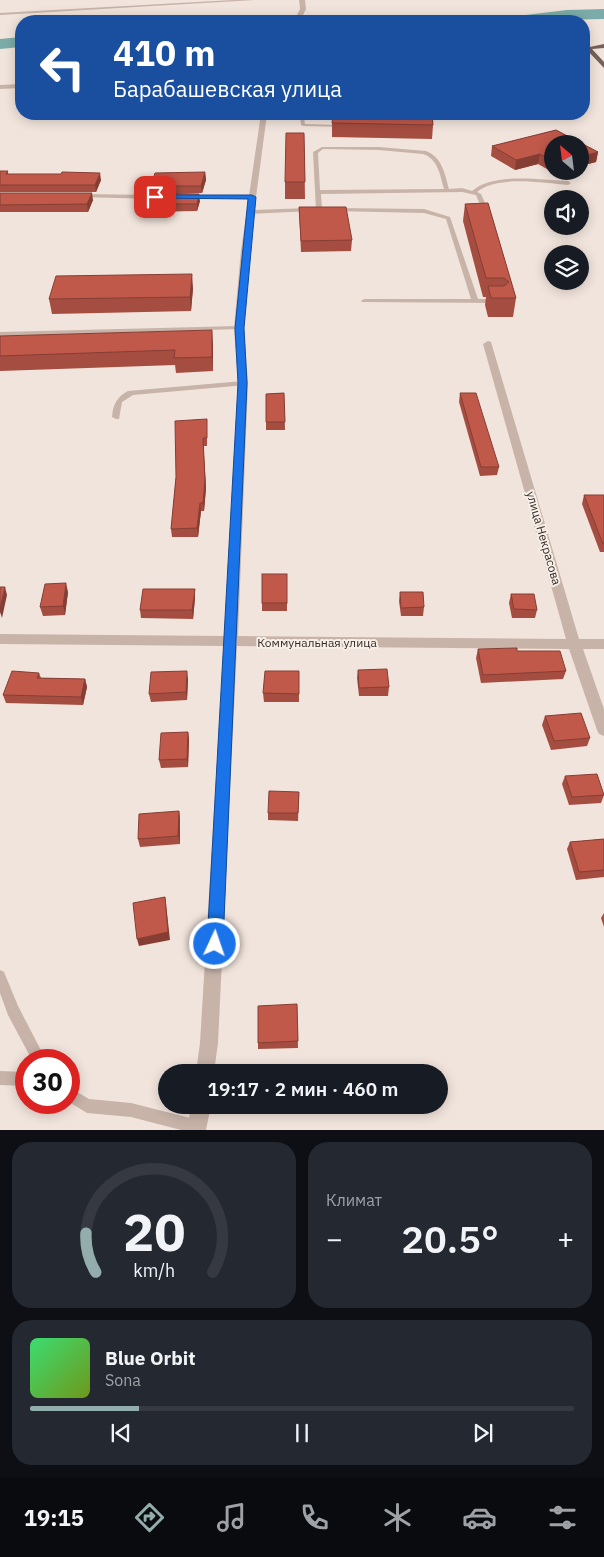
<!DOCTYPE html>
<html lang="ru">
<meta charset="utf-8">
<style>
:root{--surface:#171b24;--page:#242831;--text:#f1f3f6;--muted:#9ea1a6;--line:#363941;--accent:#93acac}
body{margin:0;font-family:"IBM Plex Sans",sans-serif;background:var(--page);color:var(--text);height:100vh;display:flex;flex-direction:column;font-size:19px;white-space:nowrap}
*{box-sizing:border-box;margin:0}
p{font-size:16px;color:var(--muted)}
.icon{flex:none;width:28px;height:28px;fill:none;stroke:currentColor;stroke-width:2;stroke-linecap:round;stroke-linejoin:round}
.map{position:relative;height:1130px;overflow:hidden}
.sheet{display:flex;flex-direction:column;gap:12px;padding:12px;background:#0d0f14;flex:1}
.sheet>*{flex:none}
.banner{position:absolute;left:15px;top:15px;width:575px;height:105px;border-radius:20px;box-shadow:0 2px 12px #0003;background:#1a4fa0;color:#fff;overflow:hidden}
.needle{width:32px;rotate:332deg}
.buttons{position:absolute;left:544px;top:135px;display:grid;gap:10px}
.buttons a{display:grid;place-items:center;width:45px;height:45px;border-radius:50%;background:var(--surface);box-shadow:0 2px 12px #0003;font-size:25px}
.speed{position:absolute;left:15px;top:1049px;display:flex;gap:10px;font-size:25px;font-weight:700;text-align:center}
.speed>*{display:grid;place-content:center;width:65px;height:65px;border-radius:50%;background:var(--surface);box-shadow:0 2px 12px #0003;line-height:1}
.speed .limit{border:8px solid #d22;background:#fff;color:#111}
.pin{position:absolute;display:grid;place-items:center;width:42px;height:42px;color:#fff;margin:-21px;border-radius:10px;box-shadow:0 2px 8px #0006}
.me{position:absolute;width:55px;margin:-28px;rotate:3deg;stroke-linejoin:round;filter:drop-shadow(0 0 4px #0008)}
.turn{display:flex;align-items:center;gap:18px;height:105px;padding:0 15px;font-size:22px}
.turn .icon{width:65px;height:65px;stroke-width:2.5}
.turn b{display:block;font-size:35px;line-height:42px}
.big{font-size:38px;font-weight:600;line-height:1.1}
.sheet .card{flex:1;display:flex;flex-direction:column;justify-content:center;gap:8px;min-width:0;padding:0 18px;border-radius:20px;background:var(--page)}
.sheet .dial{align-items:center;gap:0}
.dial svg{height:130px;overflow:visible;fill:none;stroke:var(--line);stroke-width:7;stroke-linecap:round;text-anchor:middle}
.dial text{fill:var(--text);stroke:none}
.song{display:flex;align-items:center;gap:15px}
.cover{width:60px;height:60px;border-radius:8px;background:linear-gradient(135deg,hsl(140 70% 55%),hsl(80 70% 35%))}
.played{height:5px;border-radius:2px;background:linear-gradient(90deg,var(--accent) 20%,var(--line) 20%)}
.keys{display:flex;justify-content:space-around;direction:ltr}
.heat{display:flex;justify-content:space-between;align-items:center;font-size:28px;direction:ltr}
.sheet .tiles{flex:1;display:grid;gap:12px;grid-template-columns:1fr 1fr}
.card:last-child{grid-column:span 2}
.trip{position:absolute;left:158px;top:1064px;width:290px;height:50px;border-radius:25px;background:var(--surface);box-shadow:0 2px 12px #0003;font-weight:600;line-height:50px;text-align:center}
.menu{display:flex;height:80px;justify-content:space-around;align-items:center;background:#090b0e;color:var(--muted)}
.menu .icon{width:35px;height:35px}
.menu .on{color:var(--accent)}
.menu b{font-size:22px;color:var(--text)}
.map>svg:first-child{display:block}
</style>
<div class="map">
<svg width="604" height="1130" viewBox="0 0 604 1130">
<rect width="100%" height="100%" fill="#f1e4dc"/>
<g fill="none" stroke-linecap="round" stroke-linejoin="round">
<!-- river -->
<g fill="#7caca9" fill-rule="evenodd">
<path d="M604,9V19L509,21L511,18L517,16L567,10Z"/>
<path d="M21,37V47L0,49V39Z"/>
</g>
<!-- service -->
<g fill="#c8b3a8" fill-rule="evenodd">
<path d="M233,0H255L0,15V13Z"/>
<path d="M262,114H320L318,115L304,117L305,124L344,125L346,126L344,127L303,126L301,125L300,117L264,115Z"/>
<path d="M322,147H379L426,151C442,157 445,174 449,189L462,188L472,191C494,172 540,180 568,181L571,183L568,185C543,183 497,175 477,192L481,194L489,212L486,214L483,212L476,195L462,192L321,194L322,210L319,212L316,210L313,152ZM323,149L379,150L423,154C438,159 440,175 444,189L320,190L318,153Z"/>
<path d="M80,194L157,195L160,197L157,199L78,197V195Z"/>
<path d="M188,195H252L255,197L252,199L186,198V196Z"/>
<path d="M309,208L311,209V211L251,214L248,212L251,210Z"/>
<path d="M335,208L424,209L450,217L478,299H496L499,301L496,303L362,302L361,301L364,299H471L446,219L424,213L333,211V209Z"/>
<path d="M239,326L241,327V329L0,336V332Z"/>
<path d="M243,381L247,383L246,385L133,395L122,402L119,419H116L112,417C113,404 117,397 128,391Z"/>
<path d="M0,970L4,972L18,1006L46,1060H32L8,1015L0,993Z"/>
<path d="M0,1071L26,1072V1086L0,1085Z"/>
<path d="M69,1087L89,1099L131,1103L198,1120L203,1122L205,1127L204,1130H181L131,1117L87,1113L69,1102Z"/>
</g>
<!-- minor -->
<g fill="#c8b3a8" fill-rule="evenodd">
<path d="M299,0H305L306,9L300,21H294L300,9Z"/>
<path d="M21,84V88L0,89V85Z"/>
<path d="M261,114H267L249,250L244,328L248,383L238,636L566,639L483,344L488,341L491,342L579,639H604V649H583L604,709V736L599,734L597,730L569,649L237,646L218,1043L214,1072H196L200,1043L224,646L0,644V634L224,636L238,383L234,328L241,250Z"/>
<path d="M191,1105H211L206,1130H190L188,1126Z"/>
</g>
<!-- primary -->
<path fill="#76605a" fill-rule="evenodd" d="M604,44V48L592,49L604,62V68L585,48Z"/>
</g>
<!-- wall -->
<g fill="#a54d40">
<path d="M334,114H432L433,125L432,139L332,137V123Z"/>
<path d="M556,130L598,152L596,162L580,166V144H552V171H560L554,173L538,164L515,170L491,156L492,146Z"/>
<path d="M304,133L305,199H285V182Z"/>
<path d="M0,171H8V174L101,180L96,192H0Z"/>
<path d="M205,172L206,180L202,193H152L151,186Z"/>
<path d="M0,193L93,200L88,212H0Z"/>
<path d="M200,201L197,211L146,212L145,204Z"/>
<path d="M488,203L516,298L513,317H488L485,305L486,297H483L463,221L465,204Z"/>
<path d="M299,207L352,240L351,251L301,252Z"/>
<path d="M193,288L191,311L52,314L49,299Z"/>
<path d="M0,336L213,345V371L176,373L175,365L0,371Z"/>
<path d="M284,393L285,430H266V394Z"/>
<path d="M460,393L499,467L497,475L480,476L459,402Z"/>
<path d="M207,427V446H203L206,488L204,511H201L198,537H172L171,529L176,477Z"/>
<path d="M584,495H604V552H600L582,504Z"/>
<path d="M287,574V611H262V603Z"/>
<path d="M68,592L65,615L43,616L40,607Z"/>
<path d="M400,592L424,607L423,616H401L399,601Z"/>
<path d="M511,594L537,610L535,618H512L509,603Z"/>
<path d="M195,598L193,619L141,618L140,610Z"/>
<path d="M478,649L517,651L566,671L563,679L481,683L476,658Z"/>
<path d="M358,670L389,687L388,696H359L357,678Z"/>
<path d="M299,671V702H264L263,693Z"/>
<path d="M39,673L41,678L85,679L87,687L83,705L6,703L3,695Z"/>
<path d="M188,679L187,700L151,702L149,694Z"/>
<path d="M545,716L590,738L587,746L551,750L542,725Z"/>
<path d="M188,732L189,740L188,767L161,768L159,760Z"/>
<path d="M565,776L604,795L601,803L569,805L562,784Z"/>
<path d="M299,792L298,821L268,820V813Z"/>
<path d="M179,811L180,819V844L140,847L138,839Z"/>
<path d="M604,839V877L576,880L567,849L570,842Z"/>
<path d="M604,913V927L601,918Z"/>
<path d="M297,1004L298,1048L258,1049V1043Z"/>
</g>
<!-- shaded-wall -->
<g fill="#863e34">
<path d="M598,152L596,162L580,166V157Z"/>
<path d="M540,154L538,164L515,170L516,160Z"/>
<path d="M205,172L206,180L202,193L201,186Z"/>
<path d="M100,173L101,180L96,192L95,185Z"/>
<path d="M92,193L93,200L88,212L87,204Z"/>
<path d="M199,194L200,201L197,211V204Z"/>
<path d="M192,274L193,288L191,311L190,297Z"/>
<path d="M212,330L213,345V371L212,357Z"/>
<path d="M203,438L206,488L204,511L203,503Z"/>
<path d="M200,503L201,511L198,537L197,528Z"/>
<path d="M66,583L68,592L65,615L63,606Z"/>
<path d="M5,587L7,595L2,618L0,612V608Z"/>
<path d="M195,589V598L193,619L192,610Z"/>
<path d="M187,671L188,679L187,700L186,692Z"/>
<path d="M85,679L87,687L83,705L81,697Z"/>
<path d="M188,732L189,740L188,767L187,759Z"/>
<path d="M179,811L180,819V844L178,836Z"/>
<path d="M165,897L166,904L170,940L139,946L137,939Z"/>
</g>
<!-- building -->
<g fill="#c0594a" stroke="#863e34">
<path d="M406,114H432L433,125L332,123L333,115L403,117L407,115Z"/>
<path d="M556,130L598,152L580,157V144H552V161L540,154L516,160L492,146Z"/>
<path d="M286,133H304L305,182H285Z"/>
<path d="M0,171H8L6,174H61L62,172L100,173L95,185H0Z"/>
<path d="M205,172L201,186H151L155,173Z"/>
<path d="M0,193H92L87,204L0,205Z"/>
<path d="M148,193L199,194L197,204H145Z"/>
<path d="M488,203L516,298H491L488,286H504L509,282L504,278H486L465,204Z"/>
<path d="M299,207H346L352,240L301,241Z"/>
<path d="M192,274L190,297L49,299L56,276Z"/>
<path d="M212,330V357L174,358L175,350L0,356V336Z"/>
<path d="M284,393L285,422H266V394Z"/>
<path d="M460,393H476L499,467H481Z"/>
<path d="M207,419V438H203L205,480L203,503H200L197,528L171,529L176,477L175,421Z"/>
<path d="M584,495H604V544H603Z"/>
<rect x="262" y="574" width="25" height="29"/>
<path d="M66,583L63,606L40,607L45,584Z"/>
<path d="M0,587H5L0,608Z"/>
<path d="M143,589H195L192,610H140Z"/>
<path d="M400,592H423L424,607L401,608Z"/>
<path d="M511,594H534L537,610L514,609Z"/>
<path d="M517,648V651H560L566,671L483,675L478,649Z"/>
<path d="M387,669L389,687L359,688L358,670Z"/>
<path d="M12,671L39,673L37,678L85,679L81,697L3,695Z"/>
<path d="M187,671L186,692L149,694L151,672Z"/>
<path d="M265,671H299V694L263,693Z"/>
<path d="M581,713L590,738L554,741L545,716Z"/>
<path d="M188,732L187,759L159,760L161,733Z"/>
<path d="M597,774L604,795L572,797L565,776Z"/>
<path d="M269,791L299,792L298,813H268Z"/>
<path d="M179,811L178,836L138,839L139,814Z"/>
<path d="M604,839V870L579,872L570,842Z"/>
<path d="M165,897L168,932L137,939L133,903Z"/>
<path d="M297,1004L298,1041L258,1043V1006Z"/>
</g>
<!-- route -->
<path fill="#1a73e8" stroke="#114b97" d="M155,195H252L256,197L244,328L247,383L223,944L220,950L215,952L209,950L207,944L238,383L235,328L248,199L153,198L151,197Z"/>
<g text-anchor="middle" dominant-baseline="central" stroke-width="4" stroke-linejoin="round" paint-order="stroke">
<!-- street labels -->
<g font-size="12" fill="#352b28" stroke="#f8efe8">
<text transform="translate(544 538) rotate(74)">улица Некрасова</text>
<text x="317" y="642">Коммунальная улица</text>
</g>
</g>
</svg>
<div class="buttons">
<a><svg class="needle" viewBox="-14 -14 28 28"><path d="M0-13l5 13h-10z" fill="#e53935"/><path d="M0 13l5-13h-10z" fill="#9ea1a6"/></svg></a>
<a><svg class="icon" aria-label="sound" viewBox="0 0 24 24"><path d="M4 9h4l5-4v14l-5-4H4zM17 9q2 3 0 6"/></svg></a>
<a><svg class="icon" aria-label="layers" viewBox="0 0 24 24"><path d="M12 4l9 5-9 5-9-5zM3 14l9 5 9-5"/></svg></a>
</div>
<div class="speed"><div class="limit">30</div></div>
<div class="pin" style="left:155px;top:197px;background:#d93025"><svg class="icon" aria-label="arrive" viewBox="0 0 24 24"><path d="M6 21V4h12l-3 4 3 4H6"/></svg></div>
<svg class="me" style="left:215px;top:944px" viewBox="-20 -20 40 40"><circle r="17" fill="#1a73e8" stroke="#fff" stroke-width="3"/><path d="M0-11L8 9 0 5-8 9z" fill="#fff"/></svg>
<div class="trip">19:17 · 2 мин · 460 m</div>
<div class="banner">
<div class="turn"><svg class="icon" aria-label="left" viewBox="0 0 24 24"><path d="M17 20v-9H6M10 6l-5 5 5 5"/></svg><div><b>410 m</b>Барабашевская улица</div></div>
</div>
</div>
<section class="sheet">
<div class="tiles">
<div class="card dial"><svg viewBox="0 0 100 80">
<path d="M14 69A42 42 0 1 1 86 69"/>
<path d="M14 69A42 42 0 0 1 8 45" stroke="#93acac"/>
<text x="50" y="56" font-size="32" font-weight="700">20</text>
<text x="50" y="72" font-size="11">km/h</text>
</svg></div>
<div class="card"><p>Климат</p>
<div class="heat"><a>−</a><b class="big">20.5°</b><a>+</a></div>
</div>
<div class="card">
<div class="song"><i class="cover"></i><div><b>Blue Orbit</b><p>Sona</p></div></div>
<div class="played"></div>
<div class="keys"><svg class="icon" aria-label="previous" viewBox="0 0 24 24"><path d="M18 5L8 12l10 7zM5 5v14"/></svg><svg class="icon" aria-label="pause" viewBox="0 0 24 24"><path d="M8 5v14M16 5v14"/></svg><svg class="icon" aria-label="next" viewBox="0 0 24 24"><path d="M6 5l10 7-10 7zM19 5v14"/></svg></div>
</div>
</div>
</section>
<nav class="menu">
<b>19:15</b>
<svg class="icon on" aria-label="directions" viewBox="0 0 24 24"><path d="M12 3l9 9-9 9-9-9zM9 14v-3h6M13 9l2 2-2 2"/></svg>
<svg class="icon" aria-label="music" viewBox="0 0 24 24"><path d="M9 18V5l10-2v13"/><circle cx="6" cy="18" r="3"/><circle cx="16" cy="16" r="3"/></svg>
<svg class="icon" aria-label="phone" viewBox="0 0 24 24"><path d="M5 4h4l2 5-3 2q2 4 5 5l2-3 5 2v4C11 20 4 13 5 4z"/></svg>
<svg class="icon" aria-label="climate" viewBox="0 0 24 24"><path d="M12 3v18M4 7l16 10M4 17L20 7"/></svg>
<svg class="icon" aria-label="car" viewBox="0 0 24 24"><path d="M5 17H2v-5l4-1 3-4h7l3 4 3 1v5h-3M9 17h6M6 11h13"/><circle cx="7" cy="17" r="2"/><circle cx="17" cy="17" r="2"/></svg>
<svg class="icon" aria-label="filters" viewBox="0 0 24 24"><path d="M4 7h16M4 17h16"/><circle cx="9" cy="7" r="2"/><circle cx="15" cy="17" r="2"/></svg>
</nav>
